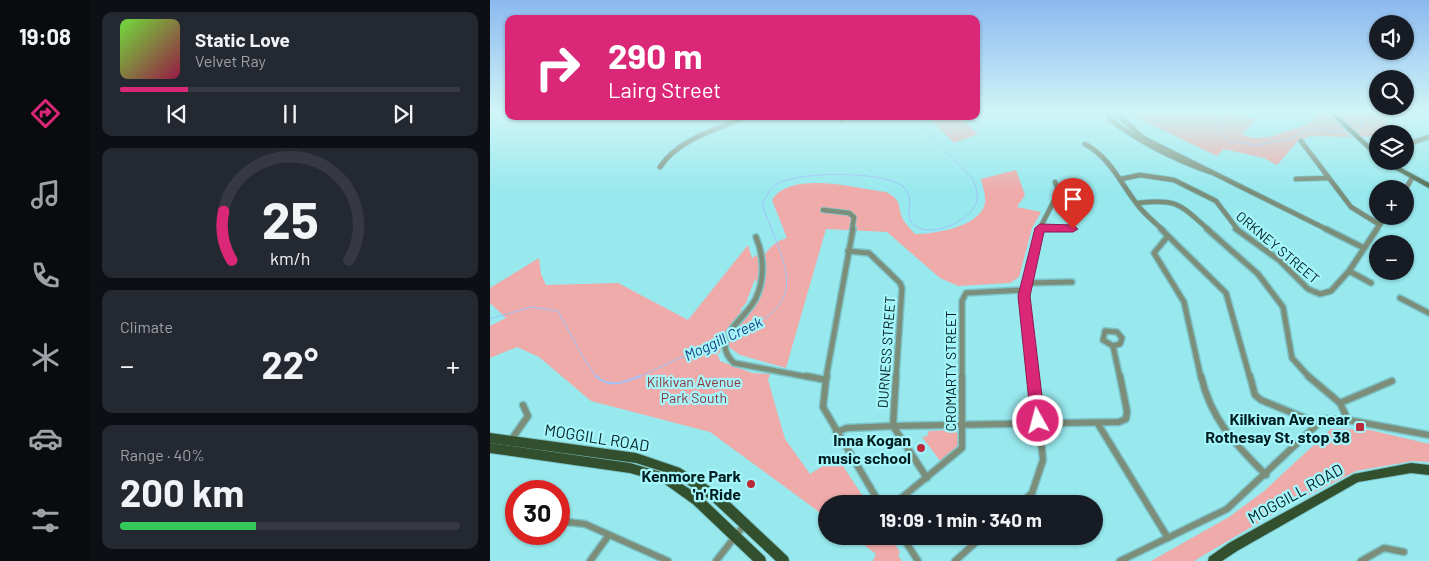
<!DOCTYPE html>
<meta charset="utf-8">
<style>
:root{--surface:#171b24;--page:#242831;--text:#f1f3f6;--muted:#9ea1a6;--line:#363941;--accent:#db2777}
body{margin:0;font-family:Barlow,sans-serif;background:var(--page);color:var(--text);height:100vh;display:flex;flex-direction:column;font-size:19px;white-space:nowrap}
*{box-sizing:border-box;margin:0}
p{font-size:16px;color:var(--muted)}
.icon{flex:none;width:28px;height:28px;fill:none;stroke:currentColor;stroke-width:2;stroke-linecap:round;stroke-linejoin:round}
.map{position:relative;flex:1;overflow:hidden}
.sheet{display:flex;flex-direction:column;gap:12px;padding:12px;background:#0d0f14;width:400px}
.sheet>*{flex:none}
.banner{position:absolute;left:15px;top:15px;width:475px;height:105px;border-radius:10px;box-shadow:0 1px 4px #0004;background:#db2777;color:#fff;overflow:hidden}
.tools{position:absolute;left:879px;top:15px;display:grid;gap:10px}
.tools a{display:grid;place-items:center;width:45px;height:45px;border-radius:50%;background:var(--surface);box-shadow:0 1px 4px #0004;font-size:25px}
.speed{position:absolute;left:15px;top:480px;display:flex;gap:10px;font-size:25px;font-weight:700;text-align:center}
.speed>*{display:grid;place-content:center;width:65px;height:65px;border-radius:50%;background:var(--surface);box-shadow:0 1px 4px #0004;line-height:1}
.speed .limit{border:8px solid #d22;background:#fff;color:#111}
.pin{position:absolute;display:grid;place-items:center;width:42px;height:42px;color:#fff;margin:-51px -21px;border-radius:50% 50% 50% 0;rotate:-45deg;box-shadow:0 0 5px #0007}
.pin .icon{rotate:45deg}
.me{position:absolute;width:55px;margin:-28px;rotate:353deg;stroke-linejoin:round;filter:drop-shadow(0 0 4px #0008)}
.turn{display:flex;align-items:center;gap:18px;height:105px;padding:0 20px;font-size:22px}
.turn .icon{width:65px;height:65px;stroke-width:2.5}
.turn b{display:block;font-size:35px;line-height:42px}
.big{font-size:38px;font-weight:700;line-height:1.1}
.sheet .tile{flex:1;display:flex;flex-direction:column;justify-content:center;gap:8px;min-width:0;padding:0 18px;border-radius:10px;background:var(--page)}
.sheet .dial{align-items:center;gap:0}
.dial svg{height:130px;overflow:visible;fill:none;stroke:var(--line);stroke-width:7;stroke-linecap:round;text-anchor:middle}
.dial text{fill:var(--text);stroke:none}
.song{display:flex;align-items:center;gap:15px}
.cover{width:60px;height:60px;border-radius:8px;background:linear-gradient(135deg,hsl(100 70% 55%),hsl(340 70% 35%))}
.played{height:5px;border-radius:2px;background:linear-gradient(90deg,var(--accent) 20%,var(--line) 20%)}
.keys{display:flex;justify-content:space-around;direction:ltr}
.heat{display:flex;justify-content:space-between;align-items:center;font-size:28px;direction:ltr}
.charge{height:8px;border-radius:4px;background:linear-gradient(90deg,#34c759 40%,var(--line) 0)}
.trip{position:absolute;left:328px;top:495px;width:285px;height:50px;border-radius:25px;background:var(--surface);box-shadow:0 1px 4px #0004;font-weight:700;line-height:50px;text-align:center}
main{display:flex;flex:1;min-height:0}
.tabs{display:flex;flex-direction:column;width:90px;justify-content:space-around;align-items:center;background:#090b0e;color:var(--muted)}
.tabs .icon{width:35px;height:35px}
.tabs .current{color:var(--accent)}
.tabs b{font-size:22px;color:var(--text)}
.map>svg:first-child{display:block}
</style>
<main>
<nav class="tabs">
<b>19:08</b>
<svg class="icon current" aria-label="directions" viewBox="0 0 24 24"><path d="M12 3l9 9-9 9-9-9zM9 14v-3h6M13 9l2 2-2 2"/></svg>
<svg class="icon" aria-label="music" viewBox="0 0 24 24"><path d="M9 18V5l10-2v13"/><circle cx="6" cy="18" r="3"/><circle cx="16" cy="16" r="3"/></svg>
<svg class="icon" aria-label="phone" viewBox="0 0 24 24"><path d="M5 4h4l2 5-3 2q2 4 5 5l2-3 5 2v4C11 20 4 13 5 4z"/></svg>
<svg class="icon" aria-label="climate" viewBox="0 0 24 24"><path d="M12 3v18M4 7l16 10M4 17L20 7"/></svg>
<svg class="icon" aria-label="car" viewBox="0 0 24 24"><path d="M5 17H2v-5l4-1 3-4h7l3 4 3 1v5h-3M9 17h6M6 11h13"/><circle cx="7" cy="17" r="2"/><circle cx="17" cy="17" r="2"/></svg>
<svg class="icon" aria-label="filters" viewBox="0 0 24 24"><path d="M4 7h16M4 17h16"/><circle cx="9" cy="7" r="2"/><circle cx="15" cy="17" r="2"/></svg>
</nav>
<section class="sheet">
<div class="tile">
<div class="song"><i class="cover"></i><div><b>Static Love</b><p>Velvet Ray</p></div></div>
<div class="played"></div>
<div class="keys"><svg class="icon" aria-label="previous" viewBox="0 0 24 24"><path d="M18 5L8 12l10 7zM5 5v14"/></svg><svg class="icon" aria-label="pause" viewBox="0 0 24 24"><path d="M8 5v14M16 5v14"/></svg><svg class="icon" aria-label="next" viewBox="0 0 24 24"><path d="M6 5l10 7-10 7zM19 5v14"/></svg></div>
</div>
<div class="tile dial"><svg viewBox="0 0 100 80">
<path d="M14 69A42 42 0 1 1 86 69"/>
<path d="M14 69A42 42 0 0 1 9 39" stroke="#db2777"/>
<text x="50" y="56" font-size="32" font-weight="700">25</text>
<text x="50" y="72" font-size="11">km/h</text>
</svg></div>
<div class="tile"><p>Climate</p>
<div class="heat"><a>−</a><b class="big">22°</b><a>+</a></div>
</div>
<div class="tile"><p>Range · 40%</p><b class="big">200 km</b><div class="charge"></div></div>
</section>
<div class="map">
<svg width="939" height="561" viewBox="0 0 939 561">
<rect width="100%" height="100%" fill="#98e9ee"/>
<!-- green -->
<g fill="#eeaba9" fill-rule="evenodd">
<path d="M649,112H742L749,116L766,119L752,134L763,138L779,137L819,124L829,112H837L861,137L821,136L808,141L787,165L774,158L734,149L727,156L643,116Z"/>
<path d="M860,112H890L897,117L896,129L879,137L868,136L851,118L852,113Z"/>
<path d="M438,116H469L488,134L464,143Z"/>
<path d="M526,170L535,195L527,207L551,212L542,228L529,277L520,283L468,286L450,278L397,232L336,229L296,368L250,355L232,342L230,353H227L230,361L262,373L280,374L278,380L295,439L320,474L347,457L378,504H336V517L220,432L101,401L49,357L27,347L0,358V326L16,318L0,303V288L49,258L51,274L56,285L128,283L198,320L258,245L262,258L267,255L273,257C278,249 287,240 297,238L282,200C301,170 365,188 396,192C414,201 406,207 414,221C417,225 421,230 425,234C444,234 482,228 493,209C498,200 493,188 491,179ZM265,279L267,283L262,297L265,307L258,314L250,310L256,303Z"/>
<path d="M841,429L880,430L939,444V462L923,461L866,471L790,510L704,561H661L739,517L774,491Z"/>
<path d="M463,430L468,434V448L451,462L432,437L437,436L439,431Z"/>
<path d="M362,536H399L410,552L408,556L412,561H383L386,554Z"/>
</g>
<g fill="none" stroke-linecap="round" stroke-linejoin="round">
<!-- stream-far1 -->
<g stroke="#a0c1f9" stroke-width="1">
<path d="M712,112L730,118L732,122L727,127L739,141L767,145L799,139L820,130L859,132"/>
<path d="M866,132L870,128L872,112"/>
<path d="M0,319L41,307L68,311L94,359L107,378"/>
<path d="M241,336C323,303 297,271 272,205C276,196 281,186 291,182C315,172 389,171 411,185C430,198 409,218 427,227C445,237 483,220 487,200C488,191 485,185 482,178L419,116"/>
<path d="M147,378L234,337"/>
</g>
<!-- stream -->
<path stroke="#a0c1f9" stroke-width="2" d="M106,376C119,389 135,382 150,376"/>
<!-- minor-far2 casing -->
<g stroke="#7dc4c9" stroke-width="6">
<g id="minor-far2">
<path d="M347,116L352,120"/>
<path d="M811,141L861,207L890,225"/>
<path d="M595,144C622,159 631,185 650,208C657,216 665,223 673,230"/>
<path d="M915,145L939,137"/>
<path d="M170,167C189,138 229,129 259,116"/>
<path d="M720,172C683,159 650,142 619,119V114L629,116L653,138L838,230"/>
<path d="M631,179L650,175L684,180L726,201L748,230"/>
<path d="M806,179L838,178"/>
<path d="M915,190L922,178"/>
<path d="M648,203C688,198 690,205 719,230"/>
<path d="M333,210L359,213L364,217L362,230"/>
<path d="M550,228L583,229"/>
<path d="M549,230L569,191L565,182"/>
<path d="M886,230L896,216"/>
</g>
</g>
<!-- minor-far1 casing -->
<g stroke="#7dc4c9" stroke-width="8">
<g id="minor-far1">
<path d="M671,229L736,293L760,378"/>
<path d="M717,229L768,274L793,307L802,358L820,378"/>
<path d="M746,229L789,260L818,289L830,294L841,291L859,271L887,229"/>
<path d="M836,229L874,248"/>
<path d="M678,236L664,253L694,302L711,378"/>
<path d="M266,237C274,256 275,279 266,298C255,321 218,338 244,363L323,378"/>
<path d="M358,251L379,253L410,283L412,288L406,378"/>
<path d="M859,271L881,283"/>
<path d="M535,283L582,282"/>
<path d="M910,298L939,313"/>
<path d="M615,331L627,332L632,338L630,344L623,346L613,340Z"/>
<path d="M623,346L630,378"/>
<path d="M336,378L363,229"/>
<path d="M472,378V301L476,293L534,290"/>
<path d="M544,378L534,290L550,229"/>
</g>
</g>
<!-- minor casing -->
<g stroke="#7dc4c9" stroke-width="9">
<g id="minor">
<path d="M316,376L336,380L333,407L390,504"/>
<path d="M406,376L403,426L437,478"/>
<path d="M711,376C721,420 746,445 776,475"/>
<path d="M760,376L765,395L771,400L827,423"/>
<path d="M818,376L850,403L858,420"/>
<path d="M336,380L337,376"/>
<path d="M850,403L902,381"/>
<path d="M608,424L678,538"/>
<path d="M346,432L357,428L403,426L629,422L636,419L637,411L630,376"/>
<path d="M21,440L38,416L33,405"/>
<path d="M404,504L472,448V376"/>
<path d="M530,504L542,493L553,460L544,376"/>
<path d="M69,521L95,524L178,561"/>
<path d="M412,536L428,561"/>
<path d="M100,561L119,535"/>
<path d="M226,561L255,524"/>
<path d="M465,561L493,536"/>
<path d="M630,561L737,509L833,419L858,420L939,435"/>
<path d="M871,561L894,548L914,552"/>
</g>
</g>
<!-- secondary casing -->
<g stroke="#7dc4c9" stroke-width="2">
<g id="secondary">
<path d="M838,112H844L888,153V159Z"/>
<path d="M890,161H898L939,183V188Z"/>
</g>
</g>
<!-- primary casing -->
<g stroke="#7dc4c9" stroke-width="2">
<g id="primary">
<path d="M0,433L146,453L190,468L230,493L298,557L299,561H286L222,501L184,475L146,463L0,443Z"/>
<path d="M0,443L140,463L174,473L211,496L275,557L276,561H263L203,504L172,482L140,473L0,453Z"/>
<path d="M921,463L939,465V475L921,473L868,482L747,551L732,561H718L719,557L739,543L864,474Z"/>
</g>
</g>
<!-- minor-far2 -->
<use href="#minor-far2" stroke="#7c8e7a" stroke-width="4.5"/>
<!-- minor-far1 -->
<use href="#minor-far1" stroke="#7c8e7a" stroke-width="5"/>
<!-- minor -->
<use href="#minor" stroke="#7c8e7a" stroke-width="6"/>
<!-- secondary -->
<use href="#secondary" fill="#516a4d" fill-rule="evenodd"/>
<!-- primary -->
<use href="#primary" fill="#32502d" fill-rule="evenodd"/>
</g>
<!-- sky -->
<linearGradient id="sky" x2="0" y2="1"><stop stop-color="#8bb9ef"/><stop offset="0.59" stop-color="#d1f5f7"/><stop offset="1" stop-color="#d1f5f7" stop-opacity="0"/></linearGradient>
<rect width="939" height="190" fill="url(#sky)"/>
<!-- route -->
<path fill="#db2777" stroke="#8e194d" d="M550,224L583,225L588,229L583,232H554L540,296L555,421L553,426L548,428L543,426L541,421L528,296L545,228Z"/>
<!-- markers -->
<g fill="#bb2a39" stroke="#a5f6fb" stroke-width="2">
<rect x="865" y="422" width="10" height="10" rx="2.5"/>
<circle cx="431" cy="448" r="5"/>
<circle cx="261" cy="484" r="5"/>
</g>
<g text-anchor="middle" dominant-baseline="central" stroke-width="4.5" stroke-linejoin="round" paint-order="stroke">
<!-- street labels -->
<g font-size="14" fill="#001e21" stroke="#a5f6fb">
<text transform="translate(788 247) rotate(40)">ORKNEY STREET</text>
<text transform="translate(396 352) rotate(-86)">DURNESS STREET</text>
<text transform="translate(460 371) rotate(-90)">CROMARTY STREET</text>
</g>
<!-- park labels -->
<g font-size="14" fill="#8d3639" stroke="#a5f6fb">
<text x="204" y="381">Kilkivan Avenue<tspan x="204" dy="16">Park South</tspan></text>
</g>
<!-- water labels -->
<g font-size="15" font-style="italic" fill="#1c4082" stroke="#a5f6fb">
<text transform="translate(233 338) rotate(-25)">Moggill Creek</text>
</g>
<!-- near-poi labels -->
<g font-size="16" font-weight="bold" fill="#001e21" stroke="#a5f6fb" text-anchor="end">
<text x="860" y="418">Kilkivan Ave near<tspan x="860" dy="18">Rothesay St, stop 38</tspan></text>
<text x="421" y="439">Inna Kogan<tspan x="421" dy="18">music school</tspan></text>
<text x="251" y="475">Kenmore Park<tspan x="251" dy="18">'n' Ride</tspan></text>
</g>
<!-- near-street labels -->
<g font-size="16" fill="#001e21" stroke="#a5f6fb">
<text transform="translate(107 437) rotate(9)">MOGGILL ROAD</text>
<text transform="translate(805 493) rotate(-29)">MOGGILL ROAD</text>
</g>
</g>
</svg>
<div class="tools">
<a><svg class="icon" aria-label="sound" viewBox="0 0 24 24"><path d="M4 9h4l5-4v14l-5-4H4zM17 9q2 3 0 6"/></svg></a>
<a><svg class="icon" aria-label="search" viewBox="0 0 24 24"><circle cx="10" cy="10" r="6"/><path d="M15 15l6 6"/></svg></a>
<a><svg class="icon" aria-label="layers" viewBox="0 0 24 24"><path d="M12 4l9 5-9 5-9-5zM3 14l9 5 9-5"/></svg></a>
<a>+</a>
<a>−</a>
</div>
<div class="speed"><div class="limit">30</div></div>
<div class="pin" style="left:583px;top:229px;background:#d93025"><svg class="icon" aria-label="arrive" viewBox="0 0 24 24"><path d="M6 21V4h12l-3 4 3 4H6"/></svg></div>
<svg class="me" style="left:548px;top:421px" viewBox="-20 -20 40 40"><circle r="17" fill="#db2777" stroke="#fff" stroke-width="3"/><path d="M0-11L8 9 0 5-8 9z" fill="#fff"/></svg>
<div class="trip">19:09 · 1 min · 340 m</div>
<div class="banner">
<div class="turn"><svg class="icon" aria-label="right" viewBox="0 0 24 24"><path d="M7 20v-9h11M14 6l5 5-5 5"/></svg><div><b>290 m</b>Lairg Street</div></div>
</div>
</div>
</main>
